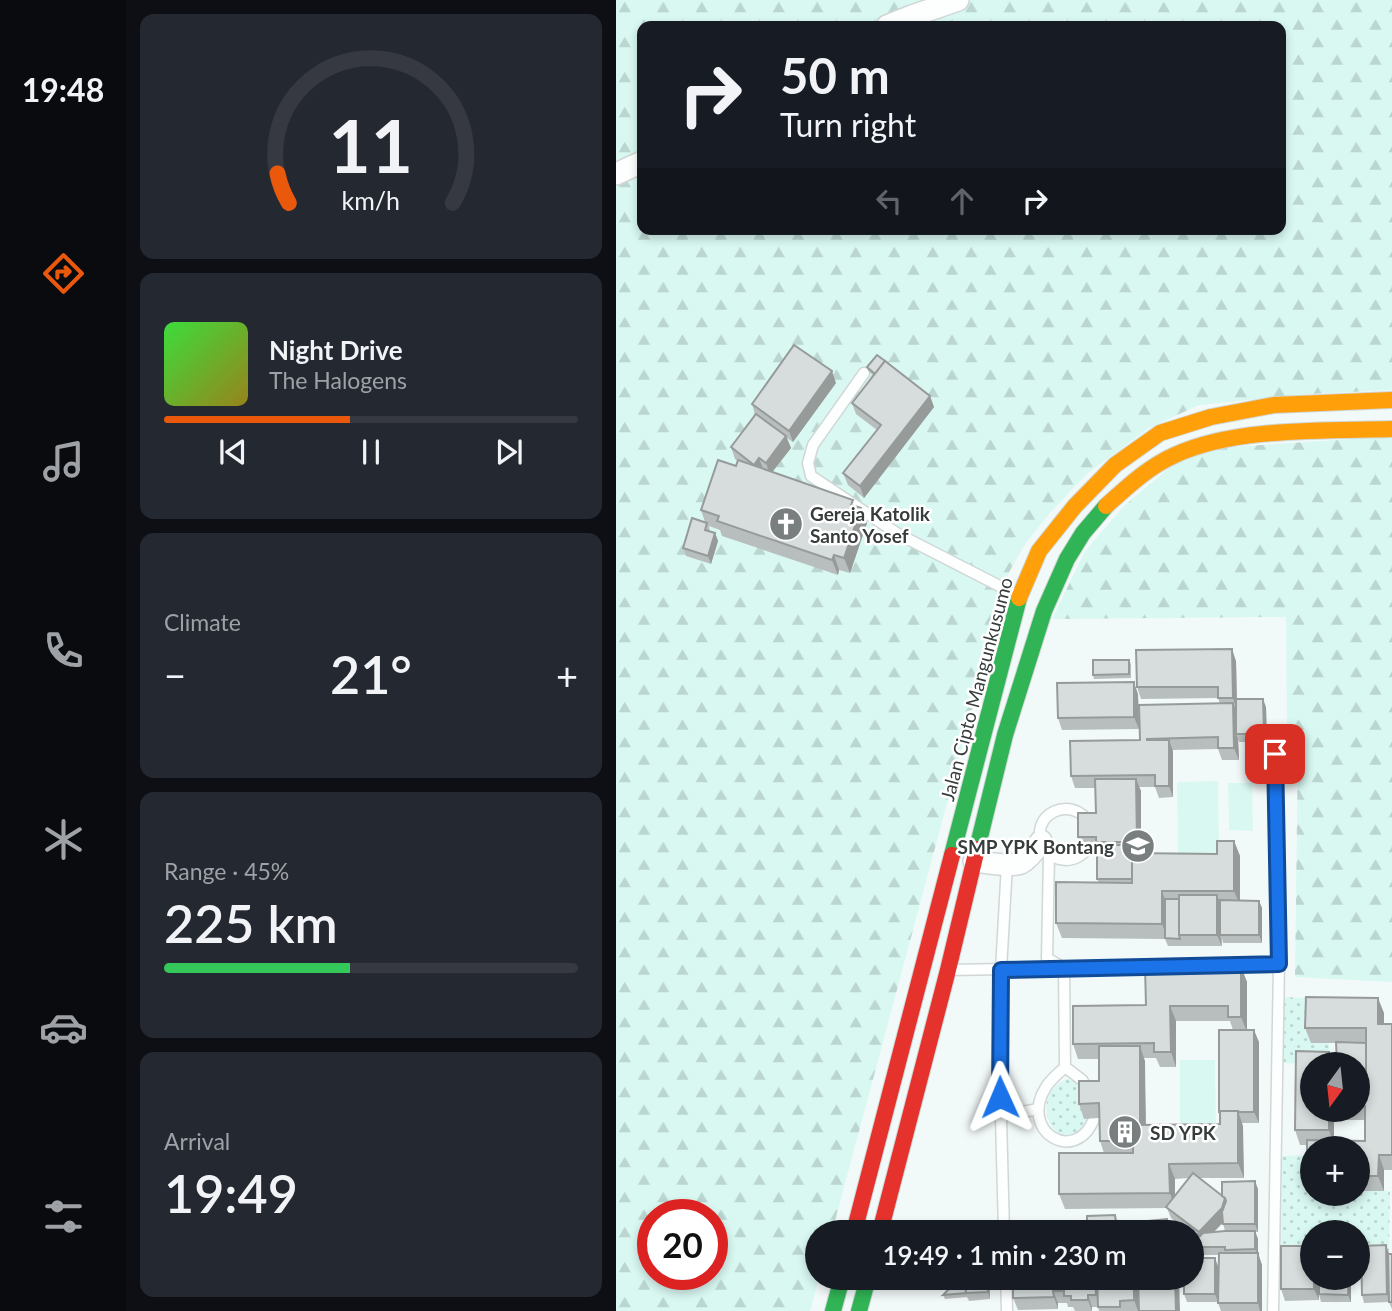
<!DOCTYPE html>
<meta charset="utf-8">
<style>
:root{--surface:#171b24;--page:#242831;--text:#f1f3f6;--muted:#9ea1a6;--line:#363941;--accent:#ea580c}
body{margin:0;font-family:Lato,sans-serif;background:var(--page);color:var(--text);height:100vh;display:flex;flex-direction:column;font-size:26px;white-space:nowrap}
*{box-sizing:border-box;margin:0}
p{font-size:23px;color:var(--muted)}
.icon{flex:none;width:38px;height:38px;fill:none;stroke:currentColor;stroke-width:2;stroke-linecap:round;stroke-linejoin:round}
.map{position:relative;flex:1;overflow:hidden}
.details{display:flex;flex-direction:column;gap:14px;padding:14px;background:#0d0f14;width:490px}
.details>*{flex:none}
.guide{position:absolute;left:21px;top:21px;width:649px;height:214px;border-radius:14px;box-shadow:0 4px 10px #0003;background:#171b24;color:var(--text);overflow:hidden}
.needle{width:46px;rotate:195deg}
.tools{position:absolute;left:684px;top:1052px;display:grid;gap:14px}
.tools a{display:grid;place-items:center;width:70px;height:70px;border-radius:50%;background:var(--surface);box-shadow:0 4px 10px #0003;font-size:35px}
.speed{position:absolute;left:21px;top:1199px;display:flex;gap:14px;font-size:35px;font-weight:700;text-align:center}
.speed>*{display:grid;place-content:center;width:91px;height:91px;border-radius:50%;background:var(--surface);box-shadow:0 4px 10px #0003;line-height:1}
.speed .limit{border:10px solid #d22;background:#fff;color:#111}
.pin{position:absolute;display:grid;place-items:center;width:60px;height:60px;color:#fff;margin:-30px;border-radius:14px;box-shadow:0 4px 10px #0006}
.me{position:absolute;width:77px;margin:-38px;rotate:359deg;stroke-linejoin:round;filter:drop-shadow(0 0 5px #0008)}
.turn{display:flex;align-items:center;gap:24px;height:147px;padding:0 28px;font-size:32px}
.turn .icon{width:91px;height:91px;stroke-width:2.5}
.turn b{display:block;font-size:49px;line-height:60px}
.lanes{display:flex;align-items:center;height:66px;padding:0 28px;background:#0003;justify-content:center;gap:35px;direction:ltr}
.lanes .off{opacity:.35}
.big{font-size:52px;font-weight:600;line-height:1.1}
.details .tile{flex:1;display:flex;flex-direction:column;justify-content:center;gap:10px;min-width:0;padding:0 24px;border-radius:14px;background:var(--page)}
.details .dial{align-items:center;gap:0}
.dial svg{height:182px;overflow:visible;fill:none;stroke:var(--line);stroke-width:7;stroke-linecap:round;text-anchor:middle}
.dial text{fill:var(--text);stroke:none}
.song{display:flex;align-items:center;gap:21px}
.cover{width:84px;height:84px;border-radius:10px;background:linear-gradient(135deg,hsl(120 70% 55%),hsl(50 70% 35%))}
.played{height:7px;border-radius:4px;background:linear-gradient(90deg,var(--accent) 45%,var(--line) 45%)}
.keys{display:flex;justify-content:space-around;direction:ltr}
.heat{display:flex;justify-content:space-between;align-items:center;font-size:38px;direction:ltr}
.charge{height:10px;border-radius:5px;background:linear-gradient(90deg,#34c759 45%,var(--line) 0)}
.trip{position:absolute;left:189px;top:1220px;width:399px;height:70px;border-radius:35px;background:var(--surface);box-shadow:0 4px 10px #0003;font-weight:600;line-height:70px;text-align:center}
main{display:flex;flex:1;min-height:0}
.tabs{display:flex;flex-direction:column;width:126px;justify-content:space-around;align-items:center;background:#090b0e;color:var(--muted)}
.tabs .icon{width:49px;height:49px}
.tabs .current{color:var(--accent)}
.tabs b{font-size:32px;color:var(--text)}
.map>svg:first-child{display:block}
</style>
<main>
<nav class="tabs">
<b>19:48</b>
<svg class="icon current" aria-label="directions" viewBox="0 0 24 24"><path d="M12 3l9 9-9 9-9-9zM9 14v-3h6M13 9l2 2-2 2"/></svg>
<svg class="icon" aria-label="music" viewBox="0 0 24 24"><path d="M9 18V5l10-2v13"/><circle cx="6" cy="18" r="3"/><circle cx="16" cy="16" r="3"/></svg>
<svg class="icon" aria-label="phone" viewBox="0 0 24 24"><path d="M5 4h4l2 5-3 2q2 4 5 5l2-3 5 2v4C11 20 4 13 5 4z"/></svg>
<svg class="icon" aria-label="climate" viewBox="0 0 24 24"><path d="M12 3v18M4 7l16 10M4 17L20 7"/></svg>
<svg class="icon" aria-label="car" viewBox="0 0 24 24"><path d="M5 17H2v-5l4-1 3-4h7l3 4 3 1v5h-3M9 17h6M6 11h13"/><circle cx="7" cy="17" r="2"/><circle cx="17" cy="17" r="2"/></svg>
<svg class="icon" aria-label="filters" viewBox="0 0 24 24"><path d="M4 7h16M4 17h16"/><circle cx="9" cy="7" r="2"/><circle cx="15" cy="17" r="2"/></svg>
</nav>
<section class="details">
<div class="tile dial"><svg viewBox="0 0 100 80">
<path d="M14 69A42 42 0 1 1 86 69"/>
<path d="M14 69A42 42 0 0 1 9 56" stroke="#ea580c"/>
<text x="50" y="56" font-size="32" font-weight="700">11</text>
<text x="50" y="72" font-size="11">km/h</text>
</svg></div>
<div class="tile">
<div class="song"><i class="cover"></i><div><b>Night Drive</b><p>The Halogens</p></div></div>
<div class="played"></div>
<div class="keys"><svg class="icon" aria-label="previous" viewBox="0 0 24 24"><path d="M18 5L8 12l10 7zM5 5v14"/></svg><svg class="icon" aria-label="pause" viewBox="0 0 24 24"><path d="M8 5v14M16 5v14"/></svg><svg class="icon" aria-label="next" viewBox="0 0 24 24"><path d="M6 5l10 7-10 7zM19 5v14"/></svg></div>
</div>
<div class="tile"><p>Climate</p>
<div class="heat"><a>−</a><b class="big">21°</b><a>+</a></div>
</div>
<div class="tile"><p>Range · 45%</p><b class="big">225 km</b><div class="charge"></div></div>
<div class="tile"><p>Arrival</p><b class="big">19:49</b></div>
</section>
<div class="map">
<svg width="776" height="1311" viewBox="0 0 776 1311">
<defs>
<pattern id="forest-firs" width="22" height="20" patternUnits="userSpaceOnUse" patternTransform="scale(1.75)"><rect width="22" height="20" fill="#d9f8f2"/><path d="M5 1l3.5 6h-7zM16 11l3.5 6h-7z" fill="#bbd6d0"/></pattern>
<pattern id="park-dots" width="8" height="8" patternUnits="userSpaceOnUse" patternTransform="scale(1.75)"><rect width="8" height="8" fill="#d9f8f2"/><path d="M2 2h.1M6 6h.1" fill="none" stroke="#bbd6d0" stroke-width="1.8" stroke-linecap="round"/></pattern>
</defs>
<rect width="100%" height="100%" fill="#f2faf9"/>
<!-- forest -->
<g fill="url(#forest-firs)" fill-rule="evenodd">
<path d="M0,0H776V390L693,394L583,405L533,428L472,473L433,514L410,543L393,572L216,1232H201V1278H203L194,1311H0ZM26,26H665V229H26ZM37,1214H96V1274H37Z"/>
<path d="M776,436V982L679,977L682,739L671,736L670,617L436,619L469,551L508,506L558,464L602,448Z"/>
</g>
<!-- park -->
<g fill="url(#park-dots)">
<path d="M665,997L695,998V1042L713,1043V1064L664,1063Z"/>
<path d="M451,1079L457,1081L470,1093C470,1100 472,1108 471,1116C470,1122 467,1126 463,1130C441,1154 409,1097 451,1079Z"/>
<path d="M696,1155V1194L745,1196L746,1191H774L773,1251H742V1232H696V1252H665L666,1156Z"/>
</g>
<!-- pitch -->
<g fill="#d9f8f2">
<path d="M602,781L603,855H562L561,782Z"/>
<path d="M612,783H636L637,831L613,830Z"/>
<path d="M564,1060H599L600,1130H564Z"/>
</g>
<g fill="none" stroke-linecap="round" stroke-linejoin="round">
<!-- lane casing -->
<g stroke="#d0d7d6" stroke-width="13">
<g id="lane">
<path d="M248,373L197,445L192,463L195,476L282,534L403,596"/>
<path d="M472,848C465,857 455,862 443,859C436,857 431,852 427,845C412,815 456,793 474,824"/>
<path d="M433,854L431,958L448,968L449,1067"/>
<path d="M333,970L663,964"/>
<path d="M473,1091L466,1080L449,1067C443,1073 435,1079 430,1087C402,1131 459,1166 478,1119"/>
<path d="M385,1116L422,1109"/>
<path d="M388,1232L384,1079L385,970L391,864"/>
<path d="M390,1278L391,1311"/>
<path d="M657,1311L663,964L659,754"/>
</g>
</g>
<!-- street casing -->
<g stroke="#d0d7d6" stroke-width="24">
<g id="street">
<path d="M271,26L296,16L342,0"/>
<path d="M0,174L26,162"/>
<path d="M358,861C370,863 395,867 405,863C413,859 420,849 425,841"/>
</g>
</g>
<!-- fast casing -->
<g stroke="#d0d7d6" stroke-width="18">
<g id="fast">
<path d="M361,849L389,735L428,611L451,559L467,533L490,506"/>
<path d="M336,855L403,598"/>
<path d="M217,1311L226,1278"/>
<path d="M243,1311L252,1278"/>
</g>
</g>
<!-- slow casing -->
<g stroke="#d0d7d6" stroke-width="18">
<g id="slow">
<path d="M490,506C511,487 532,467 559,455C619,427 710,431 776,429"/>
<path d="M403,598L423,551L459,506L499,465L544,433L595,417L658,405L776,400"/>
</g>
</g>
<!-- jam casing -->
<g stroke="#d0d7d6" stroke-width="18">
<g id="jam">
<path d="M238,1232L336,855"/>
<path d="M264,1232L332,970L361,849"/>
</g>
</g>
<!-- lane -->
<use href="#lane" stroke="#fdfefe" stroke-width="10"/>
<!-- street -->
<use href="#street" stroke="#fdfefe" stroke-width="21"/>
<!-- fast -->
<use href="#fast" stroke="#30b455" stroke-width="16"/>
<!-- slow -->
<use href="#slow" stroke="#ff9f0a" stroke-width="16"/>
<!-- jam -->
<use href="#jam" stroke="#e5322d" stroke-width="16"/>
</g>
<!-- wall -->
<g fill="#b8bebd" fill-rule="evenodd">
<path d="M251,367L314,396L318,407L248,498L232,485L227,473L261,430L240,414L236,403L257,375L252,371Z"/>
<path d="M220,383L177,442L171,438L175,448L156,472L245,508L251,523L234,573L223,570L222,575L106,536L104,530L93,526L94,532L99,533L102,541L95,564L70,556L67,548L89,522L85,510L120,466L122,461L119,459L115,447L139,414L136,404Z"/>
<path d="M513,660L515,664V678L478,679L477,675Z"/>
<path d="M620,661L621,699L650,707L651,742H623L622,739L623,760H606L602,749L556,750L557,797L543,798L539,787H523L525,791V853L601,854L618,841L624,856V901H643L646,908V943H607L606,938V946H552L549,939L446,938L440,923L483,883L481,879V848H466L462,837L480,813L479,788H459L455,776L524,740L604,704L602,698L525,699L521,687Z"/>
<path d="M522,694L523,729L446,730L442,718Z"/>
<path d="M625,967L631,982V1030L643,1042V1123H626L628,1178H584L606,1196L642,1189V1232H639L642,1239V1253L646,1265V1311H605L602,1303L603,1255H577L576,1232H572L555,1218L551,1208L449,1209L443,1194L488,1153L484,1141L483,1118L468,1119L463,1104L483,1081V1059H462L457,1044L530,1005ZM560,1021H614L617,1030L603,1112L604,1124L530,1125L528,1058H540L544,1067H560ZM573,1178L559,1196V1179ZM607,1223L609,1231L598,1232Z"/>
<path d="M768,1013V1024H776V1170H768V1191H746V1196L720,1195L719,1194H742V1148H696V1190L691,1175V1145H684L679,1130L696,1110H742V1064L720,1043H695L689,1028ZM718,1120H749V1141L718,1140Z"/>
<path d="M501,1219V1222L518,1221L520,1225L554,1227L473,1228L471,1224Z"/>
<path d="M773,1254H776V1309L773,1302L748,1303L746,1295Z"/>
<path d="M602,1266V1302H571L568,1294Z"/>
<path d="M373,1278L374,1299L353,1301L351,1297L329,1299L327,1295Z"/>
<path d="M522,1278V1311H483L482,1307H476V1311H459L457,1307H452L451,1303H442V1309L402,1310L397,1298Z"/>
<path d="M702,1278L703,1300L669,1301L665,1289Z"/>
<path d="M735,1278V1302H705L703,1294Z"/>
</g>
<!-- shaded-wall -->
<g fill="#969b9a">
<path d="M216,371L220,383L177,442L173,431Z"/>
<path d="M314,396L318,407L248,498L244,486Z"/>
<path d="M170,436L175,448L154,475L150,463Z"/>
<path d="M143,458L147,469L142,476L138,465Z"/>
<path d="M245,508L251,523L234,573L228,558Z"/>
<path d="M99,533L102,541L95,564L92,556Z"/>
<path d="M218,555L223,570L222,575L216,560Z"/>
<path d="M616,649L620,661L621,710L617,698Z"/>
<path d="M518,682L522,694L523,729L518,717Z"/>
<path d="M647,699L650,707L651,742L648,734Z"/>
<path d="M617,703L622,715L620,734L622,739L623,760L618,748Z"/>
<path d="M553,740L557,751V797L553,786Z"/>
<path d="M520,779L525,791V867L522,859V845L521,842Z"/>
<path d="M618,841L624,856V906L618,891Z"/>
<path d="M546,891L551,906L552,939L546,924Z"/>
<path d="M601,895L606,907L604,935L606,946L601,935Z"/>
<path d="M643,901L646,908V943L643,935Z"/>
<path d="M625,967L631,982V1032L625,1017Z"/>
<path d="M762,998L768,1013V1039L762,1024Z"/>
<path d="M554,1006L560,1021V1067L555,1052Z"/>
<path d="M638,1030L643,1042V1123L638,1112Z"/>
<path d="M524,1046L529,1061L530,1140L524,1125Z"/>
<path d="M713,1052L718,1064H713Z"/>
<path d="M713,1110H714L718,1120V1145L713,1130Z"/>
<path d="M622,1111L627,1126L628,1178L622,1163Z"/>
<path d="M763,1155L768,1170V1191L762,1176Z"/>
<path d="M553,1164L559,1179V1208L554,1193Z"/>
<path d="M742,1180L746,1191V1196L742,1185Z"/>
<path d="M639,1181L642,1189V1232L639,1224Z"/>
<path d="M609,1198L613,1209L610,1219L587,1243L583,1232Z"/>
<path d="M639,1231L642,1239V1255V1253L646,1265V1311H644L642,1303V1257L639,1249Z"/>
<path d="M770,1245L773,1253L774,1302L771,1294Z"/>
<path d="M599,1258L602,1266V1302L599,1294Z"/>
<path d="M371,1278H373L374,1299L372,1292Z"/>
<path d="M518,1278H522V1311L518,1300Z"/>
<path d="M559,1278H563L564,1311H560Z"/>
<path d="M698,1278H702L703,1300L698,1289Z"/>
<path d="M733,1278H735V1302L732,1295Z"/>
<path d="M437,1291L442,1303V1309L438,1297Z"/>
<path d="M472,1295L476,1307V1311L472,1300Z"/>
</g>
<!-- building -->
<g fill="#d6dddc" stroke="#969b9a" stroke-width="2">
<path d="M178,345L216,371L173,431L136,404Z"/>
<path d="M261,355L273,364L269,361L259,374L251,367Z"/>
<path d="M269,361L314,396L244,486L227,473L265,425L236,403Z"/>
<path d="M140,414L170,436L150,463L143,458L138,465L115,447Z"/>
<path d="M102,460L120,466L122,460L237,500L235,505L245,508L228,558L218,555L216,560L101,521L103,516L85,510Z"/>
<path d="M76,518L91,523L89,530L99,533L92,556L67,548Z"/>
<path d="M616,649L617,698H602V687H521L520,650Z"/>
<path d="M477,660H513V674L477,675Z"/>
<path d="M518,682V717L442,718L441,683Z"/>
<path d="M620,699H647L648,734H620Z"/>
<path d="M617,703L618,748H602V737L531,739V740H553V786H539V775L455,776L454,741L524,740L523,705Z"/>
<path d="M479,779H520L521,842H480V837H462V813H480Z"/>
<path d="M601,841H618V891H546V924L440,923V882L516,883V853L601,854Z"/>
<path d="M481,845H522V853H516V879H481Z"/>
<rect x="563" y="895" width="38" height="40"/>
<path d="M549,899H563V935L564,939L549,938Z"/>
<path d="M604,900L643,901V935H604Z"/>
<path d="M625,967V1017H612V1006H554L555,1052H538V1043L457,1044V1006L530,1005L529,968Z"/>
<path d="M690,997L762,998V1024H776V1155H763L762,1176H742V1148H696V1175H691V1140L749,1141V1106L742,1105V1071H750V1028H689Z"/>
<rect x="603" y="1030" width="35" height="82"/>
<path d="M720,1042L750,1043V1071H742V1064H721Z"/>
<path d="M483,1046H524V1125L604,1124V1111H622V1163L553,1164L554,1193L443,1194V1153H517V1141H484L483,1103L463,1104V1081H483Z"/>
<path d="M680,1051L713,1052V1064H696V1110H713V1130H679Z"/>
<path d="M577,1173L609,1198L606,1208L583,1232L550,1207Z"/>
<path d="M639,1181V1224H607L606,1212L610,1201L609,1198L606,1196V1182Z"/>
<path d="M499,1215L500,1222L471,1224V1216Z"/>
<path d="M551,1219L552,1232H533L532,1221Z"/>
<path d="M518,1221L519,1232H496L495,1223Z"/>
<path d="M520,1225H532L533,1232H520Z"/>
<path d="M609,1231H639V1249L609,1250V1247H576V1234H582L584,1236L587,1233Z"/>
<path d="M770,1245L771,1294L746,1295L745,1246Z"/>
<path d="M665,1246H696V1278H698V1289H665Z"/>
<path d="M603,1253H642V1303H602Z"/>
<path d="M772,1254H776V1302H773Z"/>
<path d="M576,1258H599V1294H568V1278H576Z"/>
<path d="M344,1278H349L350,1293H351L327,1295Z"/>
<path d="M349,1278H371L372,1292L350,1293Z"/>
<path d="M397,1278H479L480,1295H472V1300H455V1296H448V1291H437L438,1297L397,1298Z"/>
<path d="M481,1278H518V1300L504,1301V1307H482Z"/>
<path d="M522,1278H559L560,1311H523Z"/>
<path d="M703,1278H733L732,1295L703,1294Z"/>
</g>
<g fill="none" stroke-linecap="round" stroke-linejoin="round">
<!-- route casing -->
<g stroke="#114b97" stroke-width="18">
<path id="route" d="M384,1097L385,970L663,964L659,754"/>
</g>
<!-- route -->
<use href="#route" stroke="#1a73e8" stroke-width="12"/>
</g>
<!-- icons -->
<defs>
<g id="church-disc" transform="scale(1.75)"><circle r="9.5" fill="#787f7e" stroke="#fff"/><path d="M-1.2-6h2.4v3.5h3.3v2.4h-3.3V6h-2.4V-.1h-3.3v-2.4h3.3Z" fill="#fff"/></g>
<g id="school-disc" transform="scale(1.75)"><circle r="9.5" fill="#787f7e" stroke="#fff"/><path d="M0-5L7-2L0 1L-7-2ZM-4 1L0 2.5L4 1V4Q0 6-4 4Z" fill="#fff"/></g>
<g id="building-disc" transform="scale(1.75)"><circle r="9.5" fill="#787f7e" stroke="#fff"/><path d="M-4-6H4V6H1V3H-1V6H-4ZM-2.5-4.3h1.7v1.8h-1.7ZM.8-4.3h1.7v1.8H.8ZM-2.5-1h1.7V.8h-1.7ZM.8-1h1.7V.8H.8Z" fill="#fff"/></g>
</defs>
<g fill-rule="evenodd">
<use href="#church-disc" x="170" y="524"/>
<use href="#school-disc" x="522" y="846"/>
<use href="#building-disc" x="509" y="1132"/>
</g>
<g text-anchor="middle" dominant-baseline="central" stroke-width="5" stroke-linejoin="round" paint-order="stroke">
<!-- poi labels -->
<g font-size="19" font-weight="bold" fill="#373d3c" stroke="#fff" text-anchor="start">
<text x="194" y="513">Gereja Katolik<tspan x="194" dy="22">Santo Yosef</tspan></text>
<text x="498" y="846" text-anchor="end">SMP YPK Bontang</text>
<text x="534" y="1132">SD YPK</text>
</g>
<!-- street labels -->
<g font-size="19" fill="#373d3c" stroke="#fff">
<text transform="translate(360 689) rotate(-75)">Jalan Cipto Mangunkusumo</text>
</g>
</g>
</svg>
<div class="tools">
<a><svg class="needle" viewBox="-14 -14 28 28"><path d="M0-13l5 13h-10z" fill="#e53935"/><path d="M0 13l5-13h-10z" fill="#9ea1a6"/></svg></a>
<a>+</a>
<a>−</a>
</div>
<div class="speed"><div class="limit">20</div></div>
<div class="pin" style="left:659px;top:754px;background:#d93025"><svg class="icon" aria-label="arrive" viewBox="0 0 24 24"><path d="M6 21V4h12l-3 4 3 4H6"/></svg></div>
<svg class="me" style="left:384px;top:1097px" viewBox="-20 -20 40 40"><path d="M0-17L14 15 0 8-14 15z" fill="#1a73e8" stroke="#fff" stroke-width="4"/></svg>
<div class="trip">19:49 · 1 min · 230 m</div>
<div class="guide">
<div class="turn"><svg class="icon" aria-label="right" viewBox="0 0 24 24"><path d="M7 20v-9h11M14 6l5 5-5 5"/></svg><div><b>50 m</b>Turn right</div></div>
<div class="lanes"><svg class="icon off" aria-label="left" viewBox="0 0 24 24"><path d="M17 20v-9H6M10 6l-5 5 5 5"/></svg><svg class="icon off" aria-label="ahead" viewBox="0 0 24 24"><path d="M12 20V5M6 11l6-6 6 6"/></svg><svg class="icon" aria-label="right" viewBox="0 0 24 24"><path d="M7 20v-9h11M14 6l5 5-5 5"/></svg></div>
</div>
</div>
</main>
